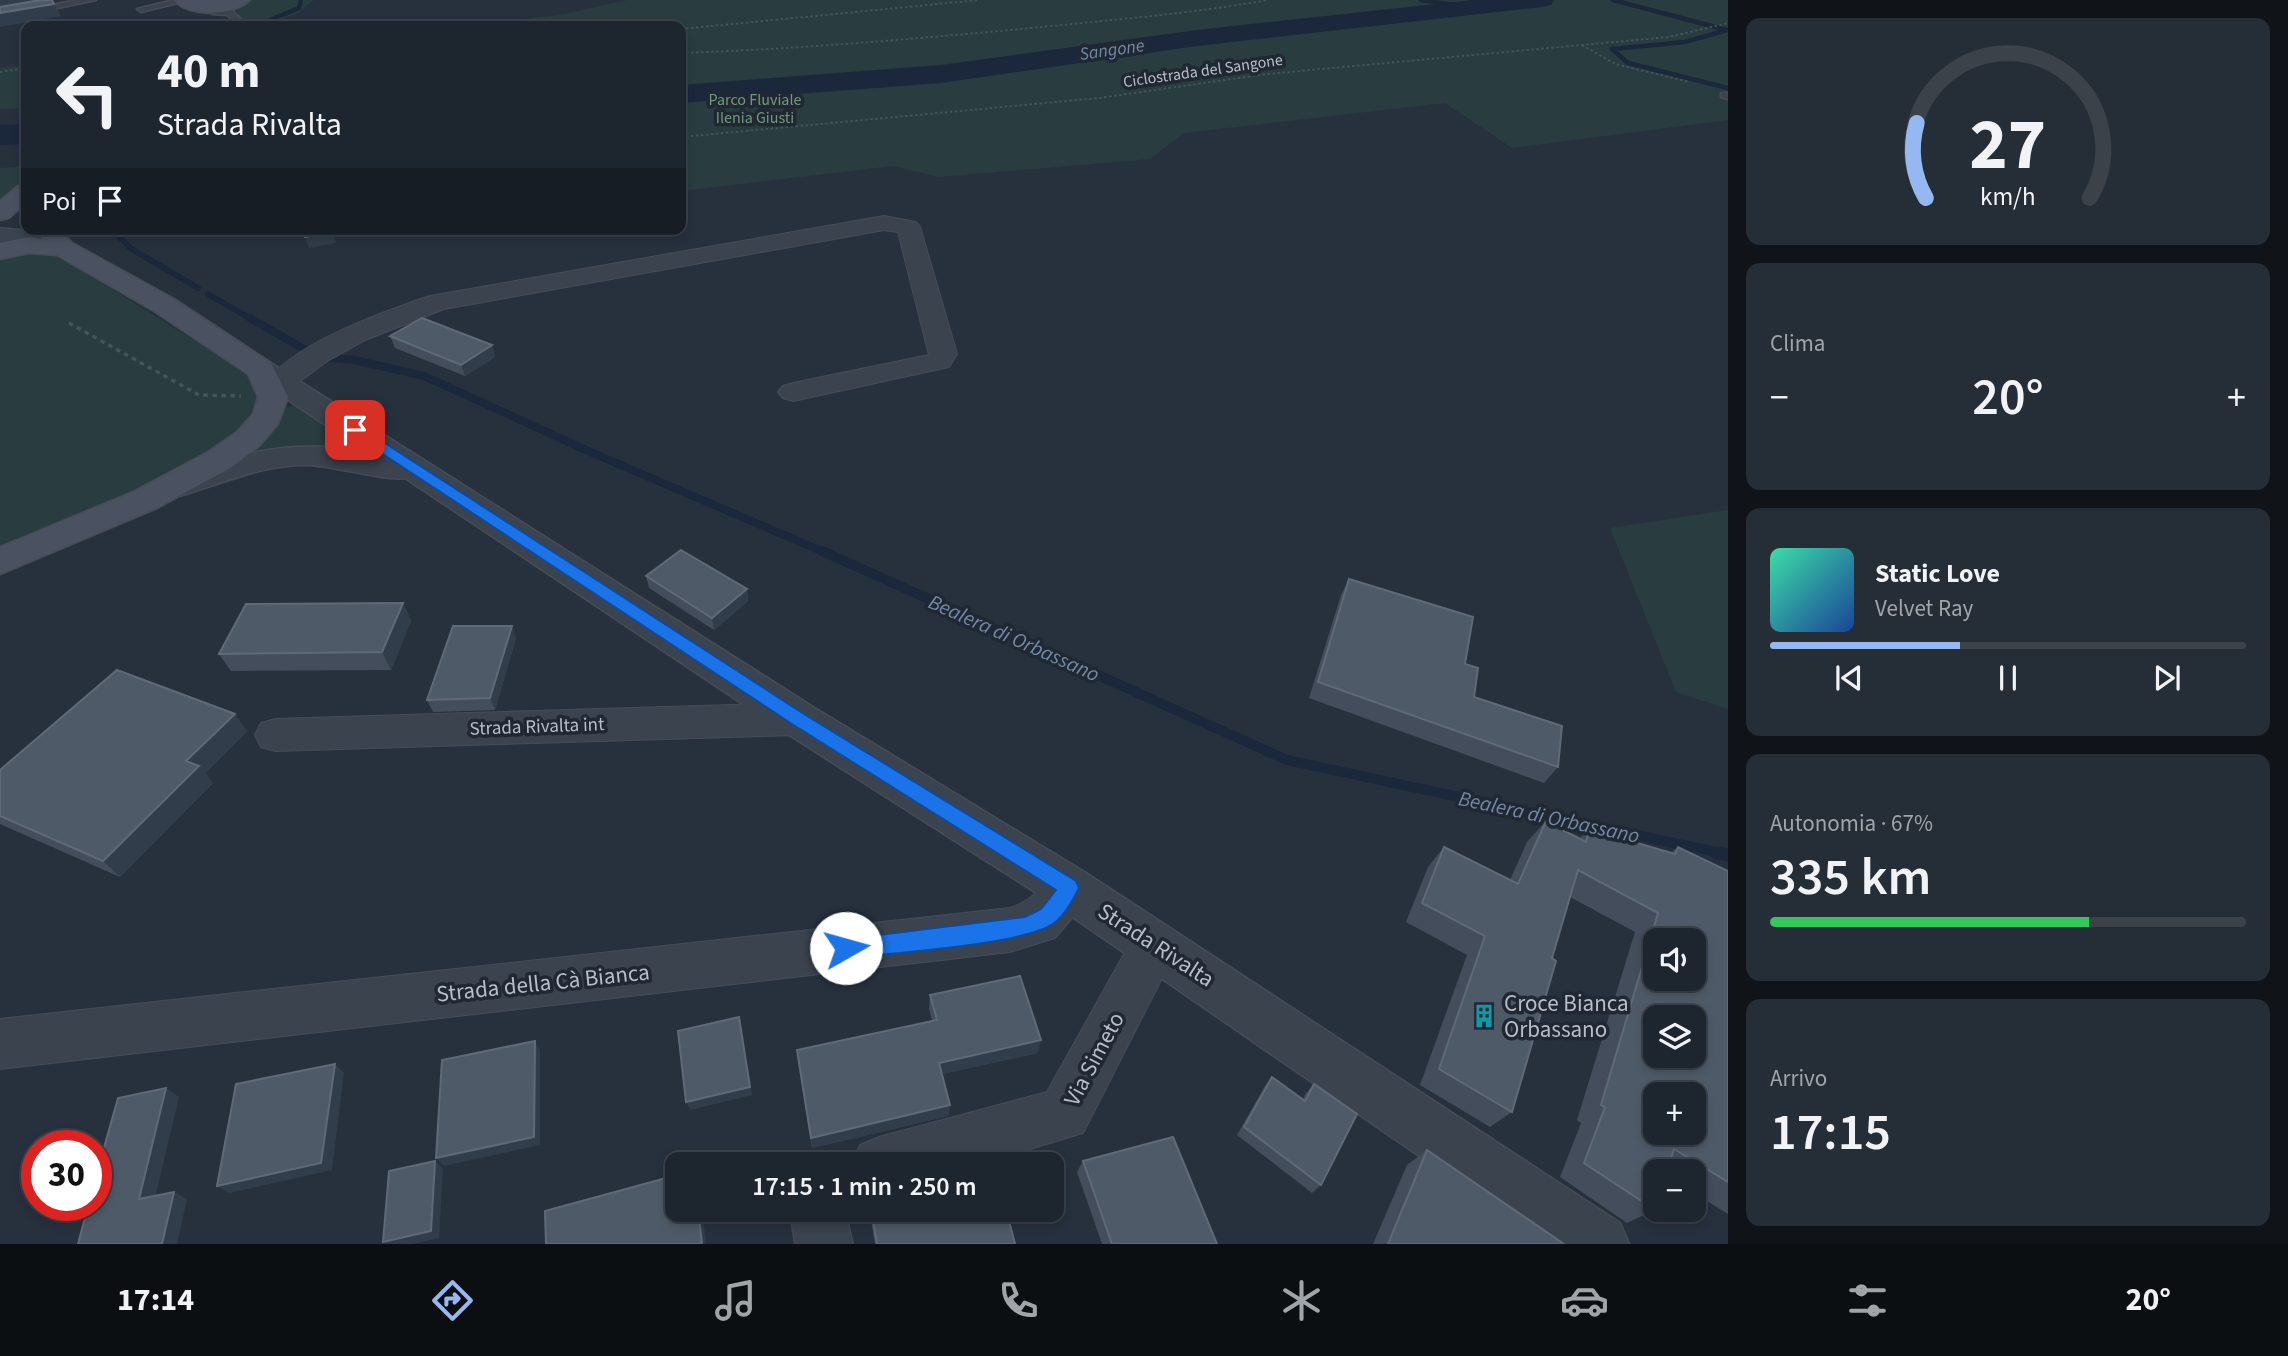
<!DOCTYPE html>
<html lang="it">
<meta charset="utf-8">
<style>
:root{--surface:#1d252e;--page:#252d36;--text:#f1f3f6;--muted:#a0a5aa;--line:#3b424a;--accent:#96b8f0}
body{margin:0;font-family:"Source Sans 3",sans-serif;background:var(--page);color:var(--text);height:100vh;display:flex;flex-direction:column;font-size:26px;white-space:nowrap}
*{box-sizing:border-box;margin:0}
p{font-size:23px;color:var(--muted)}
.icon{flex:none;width:38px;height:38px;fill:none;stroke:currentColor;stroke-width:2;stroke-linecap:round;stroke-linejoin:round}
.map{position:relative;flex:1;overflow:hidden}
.panel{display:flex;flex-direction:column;gap:18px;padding:18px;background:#101419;width:560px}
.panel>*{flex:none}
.banner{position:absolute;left:21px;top:21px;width:665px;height:214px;border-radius:14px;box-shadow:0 4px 10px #0003,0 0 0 2px var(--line);background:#1d252e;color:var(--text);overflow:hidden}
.fabs{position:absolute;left:1643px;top:928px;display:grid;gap:14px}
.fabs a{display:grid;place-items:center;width:63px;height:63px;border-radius:14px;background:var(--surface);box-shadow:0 4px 10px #0003,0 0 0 2px var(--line);font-size:35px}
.speed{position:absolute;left:21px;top:1130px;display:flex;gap:14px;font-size:35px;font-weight:700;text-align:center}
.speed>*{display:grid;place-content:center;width:91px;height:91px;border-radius:50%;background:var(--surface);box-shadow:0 4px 10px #0003,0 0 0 2px var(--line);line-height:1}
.speed .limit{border:10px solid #d22;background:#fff;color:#111}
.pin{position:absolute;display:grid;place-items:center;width:60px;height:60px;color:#fff;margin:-30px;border-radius:14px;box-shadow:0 4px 10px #0006}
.me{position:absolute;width:77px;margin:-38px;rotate:83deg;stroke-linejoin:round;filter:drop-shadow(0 0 5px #0008)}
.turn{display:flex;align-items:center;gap:24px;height:147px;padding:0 21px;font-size:32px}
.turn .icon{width:91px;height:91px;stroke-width:2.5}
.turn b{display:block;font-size:49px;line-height:60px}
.then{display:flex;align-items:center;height:66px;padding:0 21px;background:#0003;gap:14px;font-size:26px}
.big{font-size:52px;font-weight:600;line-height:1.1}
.panel .tile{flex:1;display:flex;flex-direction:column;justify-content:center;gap:10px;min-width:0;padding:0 24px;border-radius:14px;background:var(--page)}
.panel .dial{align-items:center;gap:0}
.dial svg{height:182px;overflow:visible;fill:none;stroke:var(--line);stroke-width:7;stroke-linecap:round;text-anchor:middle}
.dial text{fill:var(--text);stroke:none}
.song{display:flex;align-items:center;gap:21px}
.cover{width:84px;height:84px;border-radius:10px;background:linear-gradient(135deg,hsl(160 70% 55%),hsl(220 70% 35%))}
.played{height:7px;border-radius:4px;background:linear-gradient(90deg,var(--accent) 40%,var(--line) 40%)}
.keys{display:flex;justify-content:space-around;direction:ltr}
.heat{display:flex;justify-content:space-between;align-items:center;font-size:38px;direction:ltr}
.charge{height:10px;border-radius:5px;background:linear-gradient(90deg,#34c759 67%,var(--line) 0)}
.trip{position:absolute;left:665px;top:1152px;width:399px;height:70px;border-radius:14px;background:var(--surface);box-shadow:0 4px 10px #0003,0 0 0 2px var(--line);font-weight:600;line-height:70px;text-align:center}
.tab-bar{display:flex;height:112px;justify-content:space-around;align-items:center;background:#0c0f12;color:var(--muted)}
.tab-bar .icon{width:49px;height:49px}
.tab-bar .selected{color:var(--accent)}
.tab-bar b{font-size:32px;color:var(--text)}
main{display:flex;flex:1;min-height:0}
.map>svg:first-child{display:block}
</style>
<main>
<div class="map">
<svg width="1728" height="1244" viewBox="0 0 1728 1244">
<rect width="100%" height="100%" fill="#27313e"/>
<!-- green -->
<g fill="#293c3f">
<path d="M248,0H314L298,13L264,26L242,20L237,11L239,4Z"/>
<path d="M627,0H1728V22L1724,23L1728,24V120L1512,148L1445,103L1184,133L1150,159L938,177L893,166L681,191V26H472L564,14Z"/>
<path d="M26,65V108L0,109V68Z"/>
<path d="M26,166V175L0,207V168Z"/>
<path d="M24,250L54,253L248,374C251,381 258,393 259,400C259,426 222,448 204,461L0,551V257Z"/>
<path d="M303,403L369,443L350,450L237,459L276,422L284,408Z"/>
<path d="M1728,510V709L1676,692L1610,528Z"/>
</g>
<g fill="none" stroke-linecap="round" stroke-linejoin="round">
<!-- stream-far4 -->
<g stroke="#1b283b" stroke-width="4.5">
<path d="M1421,0L1468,7"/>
<path d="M1613,0L1727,30L1685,42L1612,49L1628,63L1728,88"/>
<path d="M255,26L299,8L301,0"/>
</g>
<!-- stream-far3 -->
<g stroke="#1b283b" stroke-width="6">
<path d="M112,229L130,248L198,288"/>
<path d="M208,294L253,320"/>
</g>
<!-- stream-far2 -->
<g stroke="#1b283b" stroke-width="8">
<path d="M250,318L306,350"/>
<path d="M321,357L354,360L424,376L595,454L826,553"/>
</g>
<!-- stream-far1 -->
<path stroke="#1b283b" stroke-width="10" d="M822,551L1287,760L1725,854"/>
<!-- stream -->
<path stroke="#1b283b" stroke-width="13" d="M1717,853L1728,855"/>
<!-- river -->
<g fill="#1b283b" fill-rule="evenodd">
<path d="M1473,0H1554L1551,5L1542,7L1197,46L941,83L681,103V85L941,65L1197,30Z"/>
<path d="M26,124V144L0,145V125Z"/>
</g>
<!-- service casing -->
<g stroke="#454c57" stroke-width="3">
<g id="service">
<path d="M78,0H96L0,20V14Z"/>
<path d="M174,0L186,1L141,12L137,9Z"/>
<path d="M212,10H232L248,26H239L227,15L212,14Z"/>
<path d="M1721,93H1728V99L1721,97Z"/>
</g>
</g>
<!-- minor casing -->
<g stroke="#454c57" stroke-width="2">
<g id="minor">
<path d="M884,216L916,222L920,227L957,354L949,367L793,401L783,398L778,392L783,386L793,383L929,355L898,232L884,230L444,309L365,340L327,361L291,388L281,391L271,388L267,382C294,343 385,311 430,296Z"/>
<path d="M0,228C18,229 64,233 75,248L72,253L63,255L26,244L0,242Z"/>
<path d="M798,703L812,708L818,719L812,730L798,735L275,751L261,747L255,735L261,723L275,719Z"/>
<path d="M1069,867L1085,873L1092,888L1085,903L1055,938L1010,952L0,1069V1019L1010,908C1037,901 1042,878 1069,867Z"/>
<path d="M1155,922L1172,929L1179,945L1083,1133L980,1164H852L860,1145L879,1137L1047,1092L1138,929Z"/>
<path d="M789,1209H845L853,1244H795Z"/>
</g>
</g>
<!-- tertiary casing -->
<g stroke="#454c57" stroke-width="3">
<path id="tertiary" d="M261,360L271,363L813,707L1086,873L1620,1223L1629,1244H1547L1052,903L783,731L405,478C384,481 335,466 308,465C261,464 220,485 176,497L164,494L159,486L164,478C235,455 289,438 364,451L251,375L246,369L251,363Z"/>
</g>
<!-- secondary casing -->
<g stroke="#454c57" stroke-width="3">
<g id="secondary">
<path d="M174,0H250C234,16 189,18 174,0Z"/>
<path d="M26,184V203L9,218L0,220V201L18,186Z"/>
<path d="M35,229H60L72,243L174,299L271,363L288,397L278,424L260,445L232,467L157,508L0,574V547L133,492L208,452L237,432L253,414L258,397L248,374L154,311L57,255L29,253L0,259V243L29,237L42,239Z"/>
</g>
</g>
<!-- path-far1 -->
<g stroke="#425557" stroke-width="2" stroke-dasharray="2.5 2.5" stroke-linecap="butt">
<path d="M681,29L979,0"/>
<path d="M1582,45L1615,64L1690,82"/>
<path d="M681,53C798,49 914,39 1031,28C1110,20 1189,14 1268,0"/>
<path d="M0,72L26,68"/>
<path d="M681,137L1099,98L1267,74L1669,37L1728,23"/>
</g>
<!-- path -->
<path stroke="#425557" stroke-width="3.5" stroke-dasharray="4.5 4.5" stroke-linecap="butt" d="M69,323L199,395L241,396"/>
<!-- service -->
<use href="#service" fill="#3b434e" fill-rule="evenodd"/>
<!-- minor -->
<use href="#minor" fill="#3b434e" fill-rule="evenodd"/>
<!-- tertiary -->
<use href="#tertiary" fill="#3b434e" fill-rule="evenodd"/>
<!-- secondary -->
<use href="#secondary" fill="#4a5261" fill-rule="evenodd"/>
</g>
<!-- wall -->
<g fill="#434d5c">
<path d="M390,336L492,345L495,357L465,376L395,348Z"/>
<path d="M646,576L747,589L748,601L714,630L649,588Z"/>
<path d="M1349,579L1465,664L1474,697L1558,767L1544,783L1309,698L1341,595Z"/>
<path d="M403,603L411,621L391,670L231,671L219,654Z"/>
<path d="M516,638L495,710L433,712L427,700Z"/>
<path d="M247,731L205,773L213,783L120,877L0,824V770Z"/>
<path d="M1546,821L1579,839L1589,829L1671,853L1678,847L1728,871V1214L1694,1193V1171H1656L1655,1210L1627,1223L1560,1177L1581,1123L1577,1120L1635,932L1570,897L1552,958L1512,1112L1490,1127L1420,1085L1467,955L1406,922L1428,867L1444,847L1510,880L1527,842Z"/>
<path d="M930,995L1041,1040L1037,1053L942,1074L950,1105L948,1116L812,1148L798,1062L932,1021L929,1008Z"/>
<path d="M1272,1077L1303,1099L1306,1093L1314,1084L1321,1185L1312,1193L1237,1135L1265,1086Z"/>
<path d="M1427,1150L1564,1244H1373L1407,1165Z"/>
<path d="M1083,1161L1217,1244H1102L1077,1172Z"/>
<path d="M869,1209H1006L1015,1244H875Z"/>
</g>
<!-- shaded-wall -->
<g fill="#323d4b">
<path d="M0,0H51L0,11Z"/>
<path d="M54,4L61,16L0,27V13Z"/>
<path d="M331,229H333L336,243L309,248L305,237Z"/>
<path d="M492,345L495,357L465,376L461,365Z"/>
<path d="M747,589L748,601L714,630L712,618Z"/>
<path d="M403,603L411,621L391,670L382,652Z"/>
<path d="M512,626L516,638L495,710L490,698Z"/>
<path d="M235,714L247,731L205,773L213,783L120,877L103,861L186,761Z"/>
<path d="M739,1017L752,1095L690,1110L686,1102Z"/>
<path d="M1041,1040L1037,1053L937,1075L939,1063Z"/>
<path d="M535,1041L540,1050V1145L444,1166L436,1158Z"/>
<path d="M335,1064L344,1073L332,1170L229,1193L217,1186Z"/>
<path d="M166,1088L179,1097L153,1206L139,1199Z"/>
<path d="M950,1105L948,1116L812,1148L811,1138Z"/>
<path d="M435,1161L443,1168L439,1238L413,1244H385L383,1242Z"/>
<path d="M174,1192L187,1199L177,1244H162Z"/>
<path d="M698,1209H702L706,1244H702Z"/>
</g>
<!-- building -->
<g fill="#4f5a68" stroke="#606977" stroke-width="2" fill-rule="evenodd">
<path d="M40,0H52L54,4L0,13V7Z"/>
<path d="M304,229H331V232L305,237Z"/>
<path d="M422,318L492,345L461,365L390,336Z"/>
<path d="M681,550L747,589L712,618L646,576Z"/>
<path d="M1349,579L1473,617L1465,664L1478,668L1474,697L1562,726L1558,767L1318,682Z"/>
<path d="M403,603L382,652L219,654L246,604Z"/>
<path d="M453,626H512L490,698L427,700Z"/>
<path d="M117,670L235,714L186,761L199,766L103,861L0,816V770Z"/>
<path d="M1546,821L1586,842L1589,829L1675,854L1678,847L1728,871V1182L1674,1149L1667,1171H1656L1655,1210L1584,1163L1605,1107L1601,1105L1658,913L1578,870L1552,958L1556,961L1512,1112L1439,1069L1485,936L1422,903L1444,847L1518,884ZM1656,940H1694V978H1656ZM1656,1017H1694V1055H1656ZM1656,1094H1694V1132H1656Z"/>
<path d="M1020,976L1041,1040L939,1063L950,1105L811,1138L797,1050L937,1020L930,995Z"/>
<path d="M739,1017L750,1087L686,1102L678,1031Z"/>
<path d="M535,1041L534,1137L436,1158L442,1060Z"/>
<path d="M335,1064L321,1163L217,1186L236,1084Z"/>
<path d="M1272,1077L1305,1101L1314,1084L1357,1114L1321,1185L1244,1127Z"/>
<path d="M166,1088L139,1199L174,1192L162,1244H78L88,1206H96V1176L118,1098Z"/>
<path d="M1173,1137L1217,1244H1112L1083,1161Z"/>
<path d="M1427,1150L1564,1244H1388Z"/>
<path d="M435,1161L431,1231L383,1242L389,1171Z"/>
<path d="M677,1175V1209H698L702,1244H546L545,1211Z"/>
<path d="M871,1209H1006L1015,1244H877Z"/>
</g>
<!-- route -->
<path fill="#1a73e8" stroke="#114b97" stroke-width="2" d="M351,427H360L804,714L1076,881L1079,888C1074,899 1064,916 1054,923C1025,945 890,953 846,958L839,955L836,948L839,942L846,939L1025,917L1041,909L1056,890L792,724L351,433Z"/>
<!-- icons -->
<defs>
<g id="building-bare" transform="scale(1.89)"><path d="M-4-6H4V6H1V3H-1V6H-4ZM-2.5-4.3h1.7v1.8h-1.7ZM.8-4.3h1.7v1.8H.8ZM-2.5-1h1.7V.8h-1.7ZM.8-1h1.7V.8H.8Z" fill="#0f9aa8" stroke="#202833" stroke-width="2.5" paint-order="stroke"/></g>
</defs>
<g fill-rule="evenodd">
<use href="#building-bare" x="1484" y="1016"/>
</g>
<g text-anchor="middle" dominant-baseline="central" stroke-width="7" stroke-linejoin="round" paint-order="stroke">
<!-- far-street labels -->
<g font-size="16" fill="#b8bec9" stroke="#202833">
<text transform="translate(1203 71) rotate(-8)">Ciclostrada del Sangone</text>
</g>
<!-- far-park labels -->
<g font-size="16" fill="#71987a" stroke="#202833">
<text x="755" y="100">Parco Fluviale<tspan x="755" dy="18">Ilenia Giusti</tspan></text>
</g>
<!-- far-water labels -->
<g font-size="18" font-style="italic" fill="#7488a5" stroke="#202833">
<text transform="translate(1112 50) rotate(-8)">Sangone</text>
</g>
<!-- street labels -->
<g font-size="19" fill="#b8bec9" stroke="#202833">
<text transform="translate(537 727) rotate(-2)">Strada Rivalta int</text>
</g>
<!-- water labels -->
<g font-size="21" font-style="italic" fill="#7488a5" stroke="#202833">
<text transform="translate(1014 638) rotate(24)">Bealera di Orbassano</text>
<text transform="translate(1549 817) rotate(12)">Bealera di Orbassano</text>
</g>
<!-- near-street labels -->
<g font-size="23" fill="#b8bec9" stroke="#202833">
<text transform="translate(1156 945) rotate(33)">Strada Rivalta</text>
<text transform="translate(543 983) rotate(-6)">Strada della Cà Bianca</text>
<text transform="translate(1094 1059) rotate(-62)">Via Simeto</text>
</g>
<!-- near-poi labels -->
<g font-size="23" fill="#b8bec9" stroke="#202833" text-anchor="start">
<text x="1504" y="1003">Croce Bianca<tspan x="1504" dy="26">Orbassano</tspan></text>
</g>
</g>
</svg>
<div class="fabs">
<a><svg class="icon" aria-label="sound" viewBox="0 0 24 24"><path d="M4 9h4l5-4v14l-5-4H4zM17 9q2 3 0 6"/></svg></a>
<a><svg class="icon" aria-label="layers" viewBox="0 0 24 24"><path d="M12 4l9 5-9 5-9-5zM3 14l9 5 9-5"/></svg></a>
<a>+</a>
<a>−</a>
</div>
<div class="speed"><div class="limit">30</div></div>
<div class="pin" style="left:355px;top:430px;background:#d93025"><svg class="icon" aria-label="arrive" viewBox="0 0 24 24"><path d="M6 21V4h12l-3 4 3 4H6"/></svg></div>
<svg class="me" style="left:846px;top:948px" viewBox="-20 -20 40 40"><circle r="19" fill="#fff"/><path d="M0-13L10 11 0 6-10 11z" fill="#1a73e8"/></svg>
<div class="trip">17:15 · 1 min · 250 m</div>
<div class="banner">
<div class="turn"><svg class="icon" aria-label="left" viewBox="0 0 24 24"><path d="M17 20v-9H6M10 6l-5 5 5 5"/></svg><div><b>40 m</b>Strada Rivalta</div></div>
<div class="then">Poi<svg class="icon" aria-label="arrive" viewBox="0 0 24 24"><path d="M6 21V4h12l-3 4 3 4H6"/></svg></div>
</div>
</div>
<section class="panel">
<div class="tile dial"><svg viewBox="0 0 100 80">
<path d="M14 69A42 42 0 1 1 86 69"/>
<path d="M14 69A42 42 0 0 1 10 36" stroke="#96b8f0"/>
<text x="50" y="56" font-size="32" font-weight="700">27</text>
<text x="50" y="72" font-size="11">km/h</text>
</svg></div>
<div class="tile"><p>Clima</p>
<div class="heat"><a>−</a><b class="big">20°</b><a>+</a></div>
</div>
<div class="tile">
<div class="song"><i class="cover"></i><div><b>Static Love</b><p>Velvet Ray</p></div></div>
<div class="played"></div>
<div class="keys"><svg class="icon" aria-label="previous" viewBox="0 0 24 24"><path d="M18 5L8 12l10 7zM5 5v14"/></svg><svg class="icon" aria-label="pause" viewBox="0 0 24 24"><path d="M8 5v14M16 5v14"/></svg><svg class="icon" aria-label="next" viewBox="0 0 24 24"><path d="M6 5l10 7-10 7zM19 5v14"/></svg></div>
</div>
<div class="tile"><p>Autonomia · 67%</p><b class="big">335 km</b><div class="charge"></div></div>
<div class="tile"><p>Arrivo</p><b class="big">17:15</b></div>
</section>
</main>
<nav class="tab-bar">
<b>17:14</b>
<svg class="icon selected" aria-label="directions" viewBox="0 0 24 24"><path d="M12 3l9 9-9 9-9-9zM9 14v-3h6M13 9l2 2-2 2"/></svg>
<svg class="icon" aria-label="music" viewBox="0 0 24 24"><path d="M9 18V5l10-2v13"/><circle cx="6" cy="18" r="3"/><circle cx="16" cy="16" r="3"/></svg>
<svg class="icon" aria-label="phone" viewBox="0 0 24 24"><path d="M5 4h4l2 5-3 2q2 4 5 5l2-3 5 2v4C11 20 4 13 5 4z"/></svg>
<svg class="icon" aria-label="climate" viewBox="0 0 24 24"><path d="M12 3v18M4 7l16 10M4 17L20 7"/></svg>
<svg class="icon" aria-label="car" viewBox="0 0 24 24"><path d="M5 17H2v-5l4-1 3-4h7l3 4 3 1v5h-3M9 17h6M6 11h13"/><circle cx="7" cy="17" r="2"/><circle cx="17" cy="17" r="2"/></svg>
<svg class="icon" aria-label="filters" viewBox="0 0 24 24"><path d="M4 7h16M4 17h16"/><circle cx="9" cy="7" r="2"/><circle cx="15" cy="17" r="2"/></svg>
<b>20°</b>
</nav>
